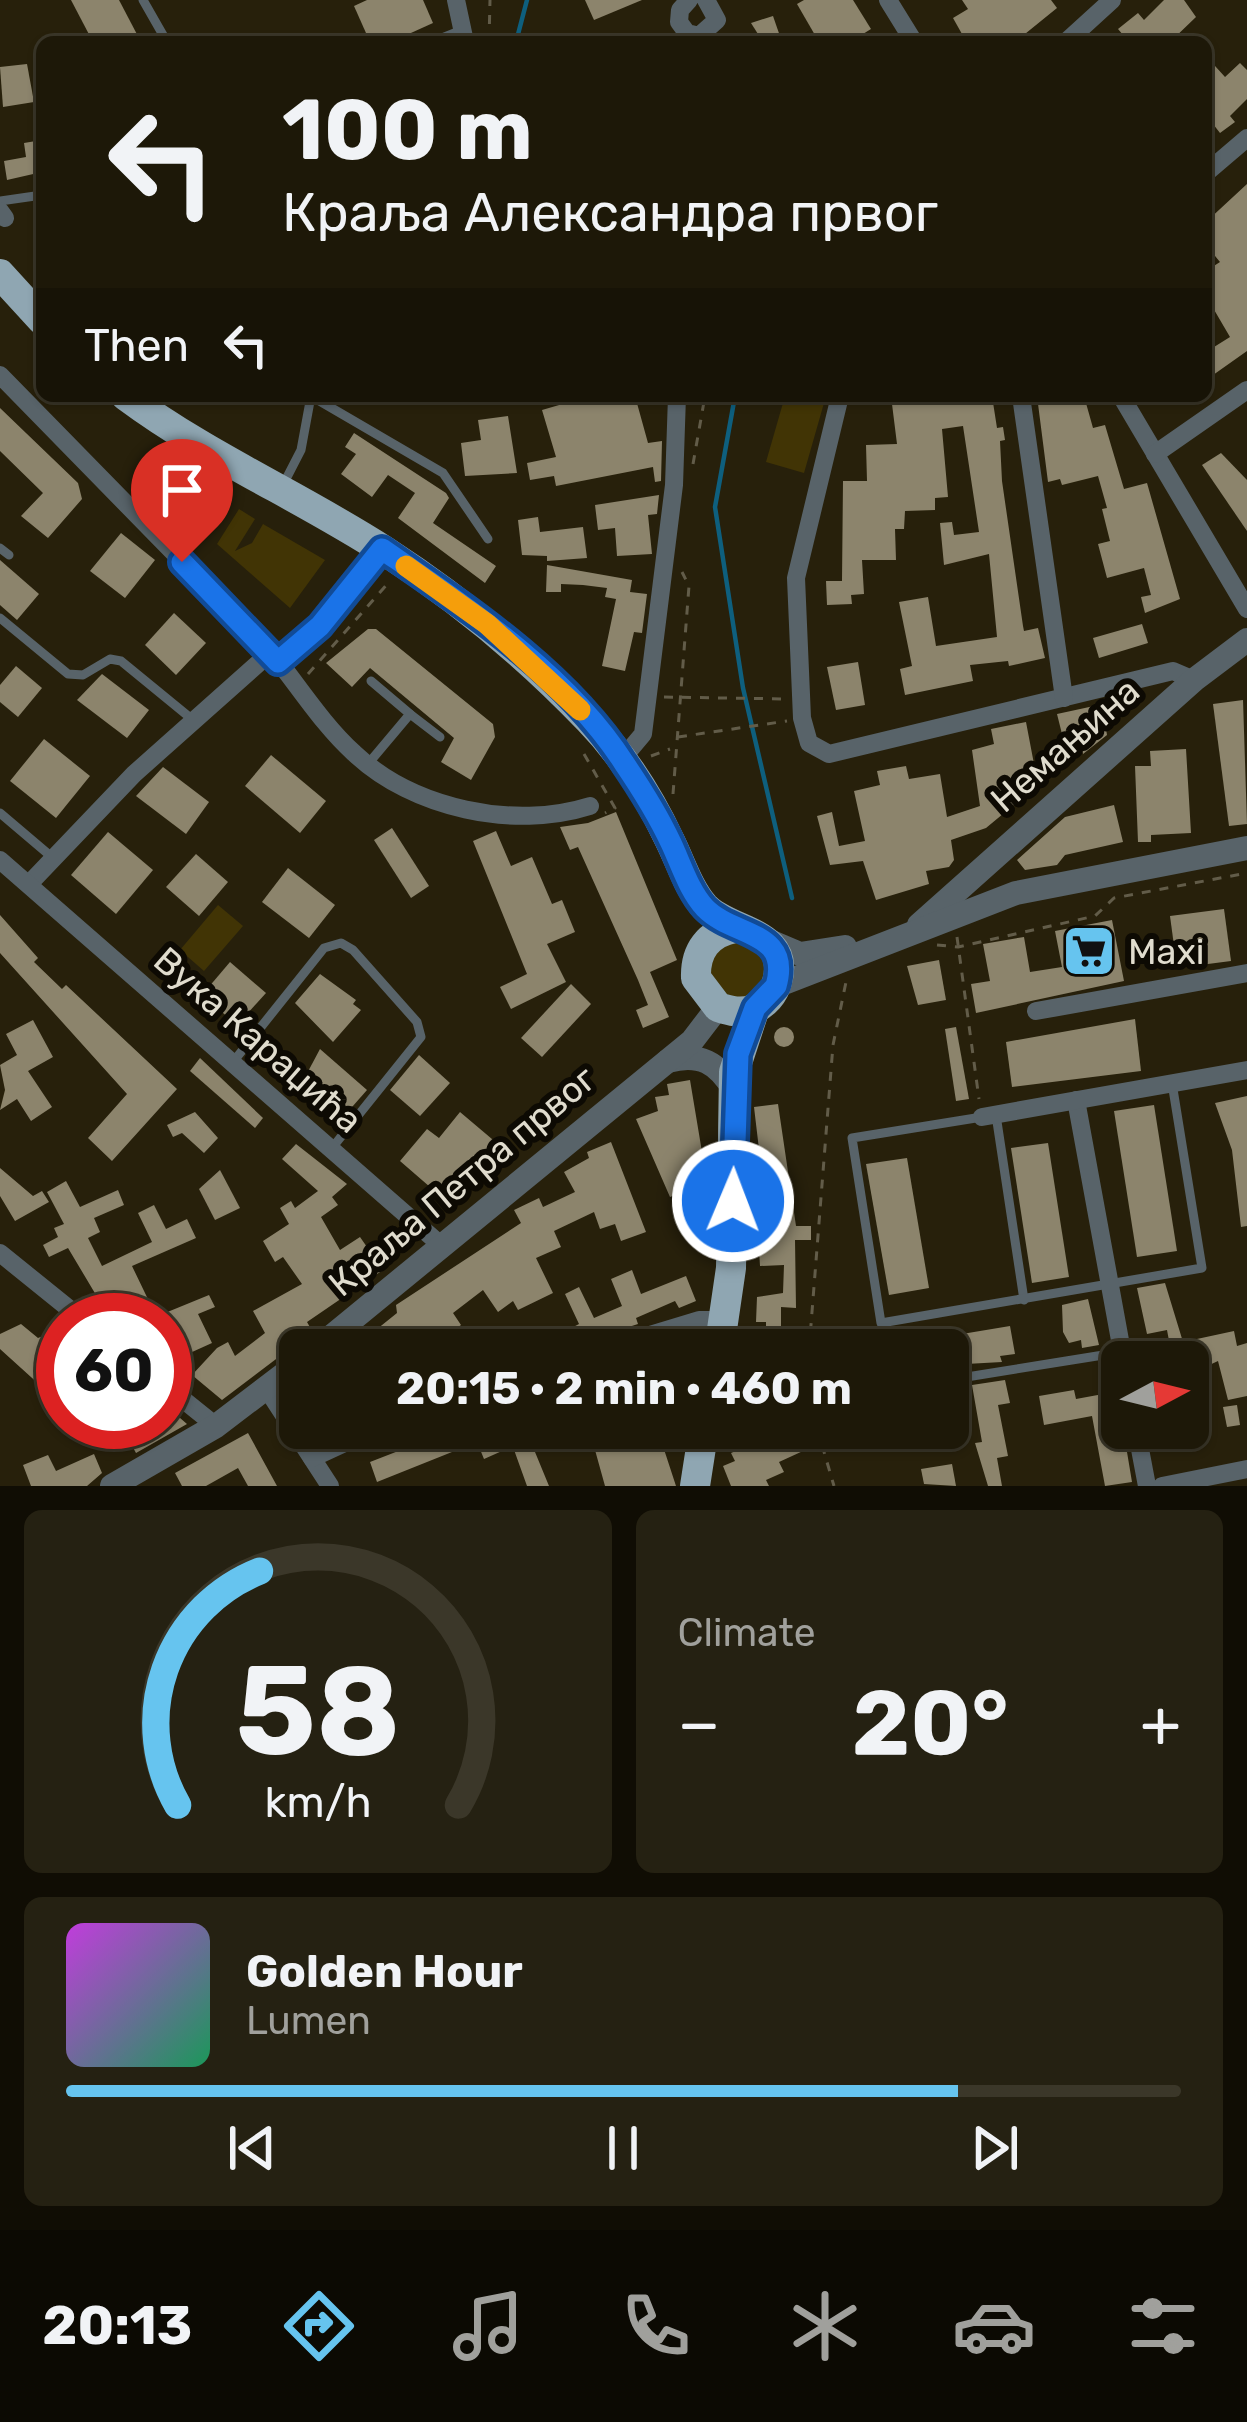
<!DOCTYPE html>
<meta charset="utf-8">
<style>
:root{--surface:#1d1808;--page:#252112;--text:#f1f3f6;--muted:#a0a09c;--line:#3b3729;--accent:#66c4ef}
body{margin:0;font-family:Rubik,sans-serif;background:var(--page);color:var(--text);height:100vh;display:flex;flex-direction:column;font-size:45px;white-space:nowrap}
*{box-sizing:border-box;margin:0}
p{font-size:39px;color:var(--muted)}
.icon{flex:none;width:66px;height:66px;fill:none;stroke:currentColor;stroke-width:2;stroke-linecap:round;stroke-linejoin:round}
.map{position:relative;height:1486px;overflow:hidden}
.side{display:flex;flex-direction:column;gap:24px;padding:24px;background:#100d04;flex:1}
.side>*{flex:none}
.hud{position:absolute;left:36px;top:36px;width:1176px;height:366px;border-radius:18px;box-shadow:0 3px 9px #0004,0 0 0 3px var(--line);background:#1d1808;color:var(--text);overflow:hidden}
.needle{width:78px;rotate:83deg}
.tools{position:absolute;left:1101px;top:1341px;display:grid;gap:24px}
.tools a{display:grid;place-items:center;width:108px;height:108px;border-radius:18px;background:var(--surface);box-shadow:0 3px 9px #0004,0 0 0 3px var(--line);font-size:60px}
.speed{position:absolute;left:36px;top:1293px;display:flex;gap:24px;font-size:60px;font-weight:700;text-align:center}
.speed>*{display:grid;place-content:center;width:156px;height:156px;border-radius:50%;background:var(--surface);box-shadow:0 3px 9px #0004,0 0 0 3px var(--line);line-height:1}
.speed .limit{border:18px solid #d22;background:#fff;color:#111}
.pin{position:absolute;display:grid;place-items:center;width:102px;height:102px;color:#fff;margin:-123px -51px;border-radius:50% 50% 50% 0;rotate:-45deg;box-shadow:0 0 12px #0007}
.pin .icon{rotate:45deg}
.me{position:absolute;width:132px;margin:-66px;rotate:1deg;stroke-linejoin:round;filter:drop-shadow(0 0 9px #0008)}
.turn{display:flex;align-items:center;gap:42px;height:252px;padding:0 48px;font-size:54px}
.turn .icon{width:156px;height:156px;stroke-width:2.5}
.turn b{display:block;font-size:84px;line-height:102px}
.then{display:flex;align-items:center;height:114px;padding:0 48px;background:#0003;gap:24px;font-size:45px}
.big{font-size:90px;font-weight:700;line-height:1.1}
.side .tile{flex:1;display:flex;flex-direction:column;justify-content:center;gap:18px;min-width:0;padding:0 42px;border-radius:18px;background:var(--page)}
.side .dial{align-items:center;gap:0}
.dial svg{height:312px;overflow:visible;fill:none;stroke:var(--line);stroke-width:7;stroke-linecap:round;text-anchor:middle}
.dial text{fill:var(--text);stroke:none}
.song{display:flex;align-items:center;gap:36px}
.cover{width:144px;height:144px;border-radius:18px;background:linear-gradient(135deg,hsl(290 70% 55%),hsl(150 70% 35%))}
.played{height:12px;border-radius:6px;background:linear-gradient(90deg,var(--accent) 80%,var(--line) 80%)}
.keys{display:flex;justify-content:space-around;direction:ltr}
.heat{display:flex;justify-content:space-between;align-items:center;font-size:66px;direction:ltr}
.side .tiles{flex:1;display:grid;gap:24px;grid-template-columns:1fr 1fr}
.tile:last-child{grid-column:span 2}
.trip{position:absolute;left:279px;top:1329px;width:690px;height:120px;border-radius:18px;background:var(--surface);box-shadow:0 3px 9px #0004,0 0 0 3px var(--line);font-weight:700;line-height:120px;text-align:center}
.dock{display:flex;height:192px;justify-content:space-around;align-items:center;background:#0c0a03;color:var(--muted)}
.dock .icon{width:84px;height:84px}
.dock .active{color:var(--accent)}
.dock b{font-size:54px;color:var(--text)}
.map>svg:first-child{display:block}
</style>
<div class="map">
<svg width="1247" height="1486" viewBox="0 0 1247 1486">
<rect width="100%" height="100%" fill="#27200b"/>
<!-- green -->
<g fill="#413405">
<path d="M785,396H826L804,473L766,462Z"/>
<path d="M239,509L255,519L235,551L252,543L263,524L325,560L290,608L217,544Z"/>
<path d="M218,905L243,926L204,971L180,950Z"/>
<path d="M735,940L749,943L766,965L763,986L741,1002L710,988L711,954Z"/>
</g>
<g fill="none" stroke-linecap="round" stroke-linejoin="round">
<!-- stream -->
<g stroke="#0e5f7e" stroke-width="4.5">
<path d="M516,42L527,0"/>
<path d="M735,396L715,507L743,688L792,898"/>
</g>
</g>
<!-- building -->
<g fill="#8c846c">
<path d="M71,0H119L141,42H93Z"/>
<path d="M367,0H423L433,23L391,42H370L354,6Z"/>
<path d="M585,0H642L594,20Z"/>
<path d="M804,0H853L871,29L850,42H819L797,4Z"/>
<path d="M962,0H1051L1057,8L1015,42H948L962,34L953,18L968,9Z"/>
<path d="M1164,0H1184L1196,17L1170,42H1129L1118,29L1138,13L1144,20Z"/>
<path d="M773,16L782,42H763L751,23Z"/>
<path d="M1206,56L1225,77L1240,63L1247,70V99L1230,116L1235,122L1220,133L1206,115Z"/>
<path d="M27,64L34,102L3,107L0,67Z"/>
<path d="M42,140V172L7,180L4,161L26,157L24,143Z"/>
<path d="M1247,184V351L1206,380V352L1230,337L1206,296V271L1220,262L1206,245V222Z"/>
<path d="M590,396H635L648,443L662,441L661,481L655,482L653,467L556,486L554,476L530,480L527,463L556,457L542,410Z"/>
<path d="M891,396H992L997,428L1003,427L1005,440L1000,441L1002,481L1023,626L1024,631L1038,628L1045,658L1009,666L1008,661L970,665L973,681L905,695L900,669L912,666L899,602L928,597L936,646L997,637L989,554L944,565L940,523L952,522L954,535L979,532L963,426L942,429L948,497L935,498V510L905,511L904,529H895L896,560H862L864,594L851,595L852,604L827,605L826,581H842L843,481H867L866,445L897,444Z"/>
<path d="M1037,396H1084L1093,428L1105,425L1124,489L1147,483L1180,599L1145,613L1141,597L1151,595L1144,568L1107,578L1098,544L1110,541L1102,509L1107,508L1098,476L1062,485L1060,479L1048,482Z"/>
<path d="M0,408L78,483L82,499L48,538L21,516L43,493L0,451Z"/>
<path d="M508,416L517,473L465,476L461,443L481,440L478,420Z"/>
<path d="M354,433L446,493L449,498L433,523L496,566L485,583L398,518L415,493L388,475L372,497L341,474L356,454L345,447Z"/>
<path d="M1221,453L1247,480V531L1202,465Z"/>
<path d="M659,495L657,514L648,515L652,554L617,556L615,528L598,530L595,505Z"/>
<path d="M538,517L540,532L583,527L587,558L547,561V556L522,555L518,520Z"/>
<path d="M121,533L155,560L125,598L90,571Z"/>
<path d="M0,560L39,594L17,620L0,605Z"/>
<path d="M547,565L632,580L630,592L647,594L642,633L634,632L625,671L602,666L616,599L605,597L607,588L583,585L561,584V592H546Z"/>
<path d="M174,613L206,643L176,675L145,645Z"/>
<path d="M1142,624L1148,643L1099,658L1093,638Z"/>
<path d="M368,629H376L493,724L495,737L471,780L441,762L454,738L370,668L352,687L326,663Z"/>
<path d="M858,662L865,705L836,710L827,667Z"/>
<path d="M16,666L42,688L18,717L0,702V685Z"/>
<path d="M102,674L149,710L127,738L77,700Z"/>
<path d="M1243,700L1247,824L1229,826L1213,704Z"/>
<path d="M1094,706L1103,710L1107,735L1083,754L1080,739L1064,742L1057,714Z"/>
<path d="M1026,722L1038,785L986,828L951,840L954,860L949,867L926,871L929,884L876,900L863,861L830,865L817,816L832,812L839,846L865,841L854,791L880,785L877,771L906,766L909,779L940,774L947,817L980,806L972,750L994,744L991,729Z"/>
<path d="M44,739L90,776L56,818L10,781Z"/>
<path d="M1186,749L1191,833L1151,835V842H1138L1135,766H1151L1150,751Z"/>
<path d="M271,755L326,801L300,833L245,786Z"/>
<path d="M163,767L209,802L186,834L136,796Z"/>
<path d="M1114,805L1123,842L1065,855L1057,865L1025,870L1017,860L1065,817Z"/>
<path d="M616,812L677,960L650,972L669,1017L643,1028L636,1010L648,1005L638,980L578,847L570,850L560,827L588,823Z"/>
<path d="M392,828L429,886L411,898L374,840Z"/>
<path d="M496,831L511,866L532,857L552,904L562,900L575,932L547,944L566,982L511,1009L500,987L527,974L473,841Z"/>
<path d="M108,832L153,870L116,914L71,875Z"/>
<path d="M196,854L228,882L199,916L166,887Z"/>
<path d="M288,868L335,905L309,938L262,902Z"/>
<path d="M1224,909L1231,961L1177,968L1170,916Z"/>
<path d="M0,915L38,958L34,962L62,989L66,985L177,1089L112,1161L88,1138L127,1094L0,953Z"/>
<path d="M1112,920L1124,981L976,1013L971,984L990,981L983,944L1024,937L1030,972L1062,967L1055,931Z"/>
<path d="M939,960L946,1000L918,1005L907,966Z"/>
<path d="M230,962L266,993L237,1025L202,995Z"/>
<path d="M320,974L356,1000L353,1004L361,1010L333,1042L295,1003Z"/>
<path d="M571,984L591,1004L542,1057L521,1038Z"/>
<path d="M1135,1019L1141,1071L1012,1087L1006,1042Z"/>
<path d="M33,1020L53,1057L28,1071L52,1107L31,1121L17,1099L0,1110L5,1090L0,1065L17,1055L6,1034Z"/>
<circle cx="784" cy="1037" r="10"/>
<path d="M956,1027L969,1099L956,1101L945,1029Z"/>
<path d="M320,1049L367,1090L345,1115L304,1079Z"/>
<path d="M419,1055L450,1083L420,1116L390,1090Z"/>
<path d="M200,1058L263,1118L255,1128L190,1071Z"/>
<path d="M690,1080L710,1200L688,1203L686,1191L670,1197L636,1119L658,1111L655,1097L669,1095L667,1084Z"/>
<path d="M1247,1096V1226L1241,1227L1232,1150L1215,1103Z"/>
<path d="M778,1104L796,1226H811V1240H795L796,1308L781,1307V1345H766V1322H756L757,1297L783,1293L784,1265L760,1266L758,1234H769L754,1107Z"/>
<path d="M1154,1105L1177,1251L1137,1257L1114,1111Z"/>
<path d="M195,1112L218,1138L204,1153L182,1133L173,1137L167,1125Z"/>
<path d="M460,1112L511,1155L492,1178L476,1164L445,1200L400,1161L427,1129L439,1138Z"/>
<path d="M611,1142L646,1232L621,1241L615,1224L600,1229L594,1212L554,1231L561,1247L536,1258L553,1293L518,1310L513,1301L498,1312L483,1290L453,1313L461,1325L428,1349L425,1344L418,1350H351L397,1313L396,1305L521,1223L514,1210L539,1198L543,1207L575,1192L564,1172L589,1158L587,1152Z"/>
<path d="M1048,1143L1069,1277L1032,1283L1011,1148Z"/>
<path d="M296,1144L347,1184L332,1197L338,1205L321,1217L340,1250L360,1237L383,1270L307,1322L311,1329L285,1344L288,1350L222,1400L192,1375L217,1348L228,1342L235,1356L265,1333L253,1311L302,1284L283,1257L275,1262L263,1241L289,1224L280,1208L291,1201L295,1208L318,1191L282,1159Z"/>
<path d="M907,1158L929,1288L889,1295L866,1164Z"/>
<path d="M0,1168L33,1196L42,1191L49,1202L15,1221L0,1196Z"/>
<path d="M220,1170L240,1208L215,1220L199,1189Z"/>
<path d="M66,1181L80,1207L118,1190L124,1205L94,1218L100,1232L88,1238L102,1266L152,1242L138,1213L154,1205L166,1229L187,1219L196,1238L132,1266L158,1320H131L106,1296L99,1300L68,1248L49,1257L43,1245L58,1237L54,1228L64,1224L47,1192Z"/>
<path d="M632,1270L641,1294L686,1276L696,1301L679,1308L675,1301L636,1318L638,1324L610,1333L608,1327L571,1346L564,1332L579,1324L565,1294L579,1287L594,1318L622,1306L611,1279Z"/>
<path d="M1165,1283L1183,1342L1234,1331L1237,1346L1247,1343V1396L1228,1400L1218,1361L1188,1375V1362H1173L1167,1330L1147,1334L1137,1288Z"/>
<path d="M209,1295L215,1307L198,1314L212,1343L170,1362L165,1313Z"/>
<path d="M1088,1299L1099,1345L1082,1348L1081,1340L1069,1343L1063,1332L1062,1305Z"/>
<path d="M21,1324L38,1338L48,1334L63,1346V1406L0,1349V1334Z"/>
<path d="M1010,1326L1015,1354L1000,1356L1002,1362L948,1365V1350H909L908,1343Z"/>
<path d="M1188,1376H1194L1202,1416L1188,1419Z"/>
<path d="M1005,1380L1010,1403L998,1405L1008,1456L997,1458L1002,1486H988L975,1443L982,1442L972,1385Z"/>
<path d="M1074,1390L1076,1399L1114,1392L1118,1398L1132,1482L1105,1486L1092,1416L1044,1425L1039,1396Z"/>
<path d="M165,1405L187,1424L136,1453L130,1442L138,1438L130,1422H165Z"/>
<path d="M1237,1405L1240,1425L1227,1427L1223,1407Z"/>
<path d="M411,1428H508L495,1434L502,1451L484,1459L477,1442L377,1482L370,1462L406,1448L399,1432Z"/>
<path d="M535,1428H640L642,1438L659,1434L676,1486H605L590,1432L535,1452L549,1486H527L513,1447L538,1438Z"/>
<path d="M1169,1428H1193L1197,1448L1174,1452Z"/>
<path d="M788,1432L803,1451L779,1462L784,1472L766,1480L769,1486H731L723,1466L735,1461L731,1453L747,1446L749,1452Z"/>
<path d="M248,1433L277,1486H248L238,1468L206,1486H182L175,1473Z"/>
<path d="M94,1454L102,1473L87,1486H31L23,1465L48,1455L56,1471Z"/>
<path d="M952,1464L956,1486L924,1484L921,1469Z"/>
</g>
<g fill="none" stroke-linecap="round" stroke-linejoin="round">
<!-- path -->
<g stroke="#625c49" stroke-width="3" stroke-dasharray="9 9" stroke-linecap="butt">
<path d="M489,42L490,0"/>
<path d="M693,464L705,396"/>
<path d="M308,674L389,582"/>
<path d="M664,697L786,699"/>
<path d="M678,737L787,721"/>
<path d="M584,754L615,808L605,813"/>
<path d="M651,756L670,749"/>
<path d="M673,794L689,586L682,572"/>
<path d="M957,937L979,1099"/>
<path d="M937,945L958,947L1095,916L1114,898L1247,873"/>
<path d="M809,1350L833,1045L846,982"/>
<path d="M817,1428L834,1486"/>
</g>
<!-- service -->
<g stroke="#586369" stroke-width="9">
<path d="M143,0L167,42"/>
<path d="M432,42L462,30"/>
<path d="M0,201L42,195"/>
<path d="M284,483L301,450L311,396L443,473L488,539"/>
<path d="M0,548L9,555"/>
<path d="M0,618L68,674L83,675L110,659L121,661L193,720"/>
<path d="M410,714L440,737"/>
<path d="M368,764L410,714L371,681"/>
<path d="M0,813L53,858"/>
<path d="M233,1062L324,948L341,943L353,950L417,1022L421,1037L332,1148"/>
<path d="M996,1115L1024,1300"/>
<path d="M982,1117L852,1138L881,1323L1202,1268L1172,1083"/>
<path d="M948,1380L1122,1352"/>
</g>
<!-- minor -->
<g stroke="#586369" stroke-width="18">
<path d="M456,0L465,42"/>
<path d="M689,0L680,10L679,22L687,33L699,36L717,20L706,0"/>
<path d="M888,0L914,42"/>
<path d="M1066,42L1112,0"/>
<path d="M1206,173L1247,138"/>
<path d="M0,211L5,218"/>
<path d="M0,375L271,652L134,774L29,884"/>
<path d="M840,396L796,578L802,718L809,743L829,754L1173,671L1194,680"/>
<path d="M1021,396L1064,698"/>
<path d="M1121,396L1247,609"/>
<path d="M1155,454L1247,390"/>
<path d="M271,652C298,685 322,724 354,753C413,809 514,830 590,806"/>
<path d="M278,662L320,626L382,549"/>
<path d="M622,759L643,734L674,485L677,396"/>
<path d="M0,860L442,1246"/>
<path d="M1036,1011L1247,973"/>
<path d="M1076,1100L1124,1362"/>
<path d="M982,1117L1247,1070"/>
<path d="M0,1253L83,1320"/>
<path d="M600,1350L699,1320H725"/>
<path d="M165,1385L216,1426"/>
<path d="M267,1389L330,1486"/>
<path d="M1136,1428L1147,1486"/>
<path d="M312,1458L377,1428"/>
<path d="M1162,1486L1247,1469"/>
</g>
<!-- tertiary -->
<g stroke="#586369" stroke-width="24">
<path d="M919,925L1194,680L1247,640"/>
<path d="M767,940L800,954L845,947"/>
<path d="M776,986L1016,893L1247,848"/>
<path d="M668,1061C700,1052 718,1063 734,1090"/>
<path d="M315,1350L692,1041L718,1007"/>
<path d="M112,1486L216,1426L300,1362"/>
</g>
<!-- primary -->
<g stroke="#8fa6b2" stroke-width="30">
<path d="M0,274L42,320"/>
<path d="M126,396C208,457 300,496 385,551C459,599 528,656 589,720C622,754 650,798 670,841C681,863 688,887 704,906C728,933 792,930 777,982C774,994 765,1004 754,1009C741,1014 730,1011 718,1007L696,978C695,951 708,933 735,928"/>
<path d="M719,1350L731,1268L734,1072L755,1008"/>
<path d="M695,1486L704,1428"/>
</g>
</g>
<g fill="none" stroke-linecap="round" stroke-linejoin="round">
<!-- route casing -->
<g stroke="#114b97" stroke-width="30">
<path id="route" d="M182,562L278,662L320,626L382,549C467,608 567,674 624,763C641,788 658,815 671,843C681,864 689,891 705,908C733,937 792,930 776,986L755,1008L738,1054L733,1201"/>
</g>
<!-- route -->
<use href="#route" stroke="#1a73e8" stroke-width="21"/>
<!-- slow -->
<path stroke="#f59e0b" stroke-width="21" d="M406,566L487,624L580,710"/>
</g>
<!-- icons -->
<defs>
<g id="supermarket-square" transform="scale(2.7)"><rect x="-9" y="-9" width="18" height="18" rx="4" fill="#66c4ef" stroke="#0d0a03"/><path d="M-6-5.5h2.5l.6 2H6L4.5 2H-2.5L-4.4-4H-6ZM-1.5 3.2a1.3 1.3 0 1 0 .1 0ZM3 3.2a1.3 1.3 0 1 0 .1 0Z" fill="#111"/></g>
</defs>
<g fill-rule="evenodd">
<use href="#supermarket-square" x="1089" y="951"/>
</g>
<g text-anchor="middle" dominant-baseline="central" stroke-width="12" stroke-linejoin="round" paint-order="stroke">
<!-- street labels -->
<g font-size="36" fill="#e0dcce" stroke="#0d0a03">
<text transform="translate(1065 745) rotate(-41)">Немањина</text>
<text transform="translate(258 1040) rotate(41)">Вука Караџића</text>
<text transform="translate(462 1181) rotate(-40)">Краља Петра првог</text>
</g>
<!-- poi labels -->
<g font-size="36" fill="#e0dcce" stroke="#0d0a03" text-anchor="start">
<text x="1128" y="951">Maxi</text>
</g>
</g>
</svg>
<div class="tools">
<a><svg class="needle" viewBox="-14 -14 28 28"><path d="M0-13l5 13h-10z" fill="#e53935"/><path d="M0 13l5-13h-10z" fill="#a0a09c"/></svg></a>
</div>
<div class="speed"><div class="limit">60</div></div>
<div class="pin" style="left:182px;top:562px;background:#d93025"><svg class="icon" aria-label="arrive" viewBox="0 0 24 24"><path d="M6 21V4h12l-3 4 3 4H6"/></svg></div>
<svg class="me" style="left:733px;top:1201px" viewBox="-20 -20 40 40"><circle r="17" fill="#1a73e8" stroke="#fff" stroke-width="3"/><path d="M0-11L8 9 0 5-8 9z" fill="#fff"/></svg>
<div class="trip">20:15 · 2 min · 460 m</div>
<div class="hud">
<div class="turn"><svg class="icon" aria-label="left" viewBox="0 0 24 24"><path d="M17 20v-9H6M10 6l-5 5 5 5"/></svg><div><b>100 m</b>Краља Александра првог</div></div>
<div class="then">Then<svg class="icon" aria-label="left" viewBox="0 0 24 24"><path d="M17 20v-9H6M10 6l-5 5 5 5"/></svg></div>
</div>
</div>
<section class="side">
<div class="tiles">
<div class="tile dial"><svg viewBox="0 0 100 80">
<path d="M14 69A42 42 0 1 1 86 69"/>
<path d="M14 69A42 42 0 0 1 35 9" stroke="#66c4ef"/>
<text x="50" y="56" font-size="32" font-weight="700">58</text>
<text x="50" y="72" font-size="11">km/h</text>
</svg></div>
<div class="tile"><p>Climate</p>
<div class="heat"><a>−</a><b class="big">20°</b><a>+</a></div>
</div>
<div class="tile">
<div class="song"><i class="cover"></i><div><b>Golden Hour</b><p>Lumen</p></div></div>
<div class="played"></div>
<div class="keys"><svg class="icon" aria-label="previous" viewBox="0 0 24 24"><path d="M18 5L8 12l10 7zM5 5v14"/></svg><svg class="icon" aria-label="pause" viewBox="0 0 24 24"><path d="M8 5v14M16 5v14"/></svg><svg class="icon" aria-label="next" viewBox="0 0 24 24"><path d="M6 5l10 7-10 7zM19 5v14"/></svg></div>
</div>
</div>
</section>
<nav class="dock">
<b>20:13</b>
<svg class="icon active" aria-label="directions" viewBox="0 0 24 24"><path d="M12 3l9 9-9 9-9-9zM9 14v-3h6M13 9l2 2-2 2"/></svg>
<svg class="icon" aria-label="music" viewBox="0 0 24 24"><path d="M9 18V5l10-2v13"/><circle cx="6" cy="18" r="3"/><circle cx="16" cy="16" r="3"/></svg>
<svg class="icon" aria-label="phone" viewBox="0 0 24 24"><path d="M5 4h4l2 5-3 2q2 4 5 5l2-3 5 2v4C11 20 4 13 5 4z"/></svg>
<svg class="icon" aria-label="climate" viewBox="0 0 24 24"><path d="M12 3v18M4 7l16 10M4 17L20 7"/></svg>
<svg class="icon" aria-label="car" viewBox="0 0 24 24"><path d="M5 17H2v-5l4-1 3-4h7l3 4 3 1v5h-3M9 17h6M6 11h13"/><circle cx="7" cy="17" r="2"/><circle cx="17" cy="17" r="2"/></svg>
<svg class="icon" aria-label="filters" viewBox="0 0 24 24"><path d="M4 7h16M4 17h16"/><circle cx="9" cy="7" r="2"/><circle cx="15" cy="17" r="2"/></svg>
</nav>
